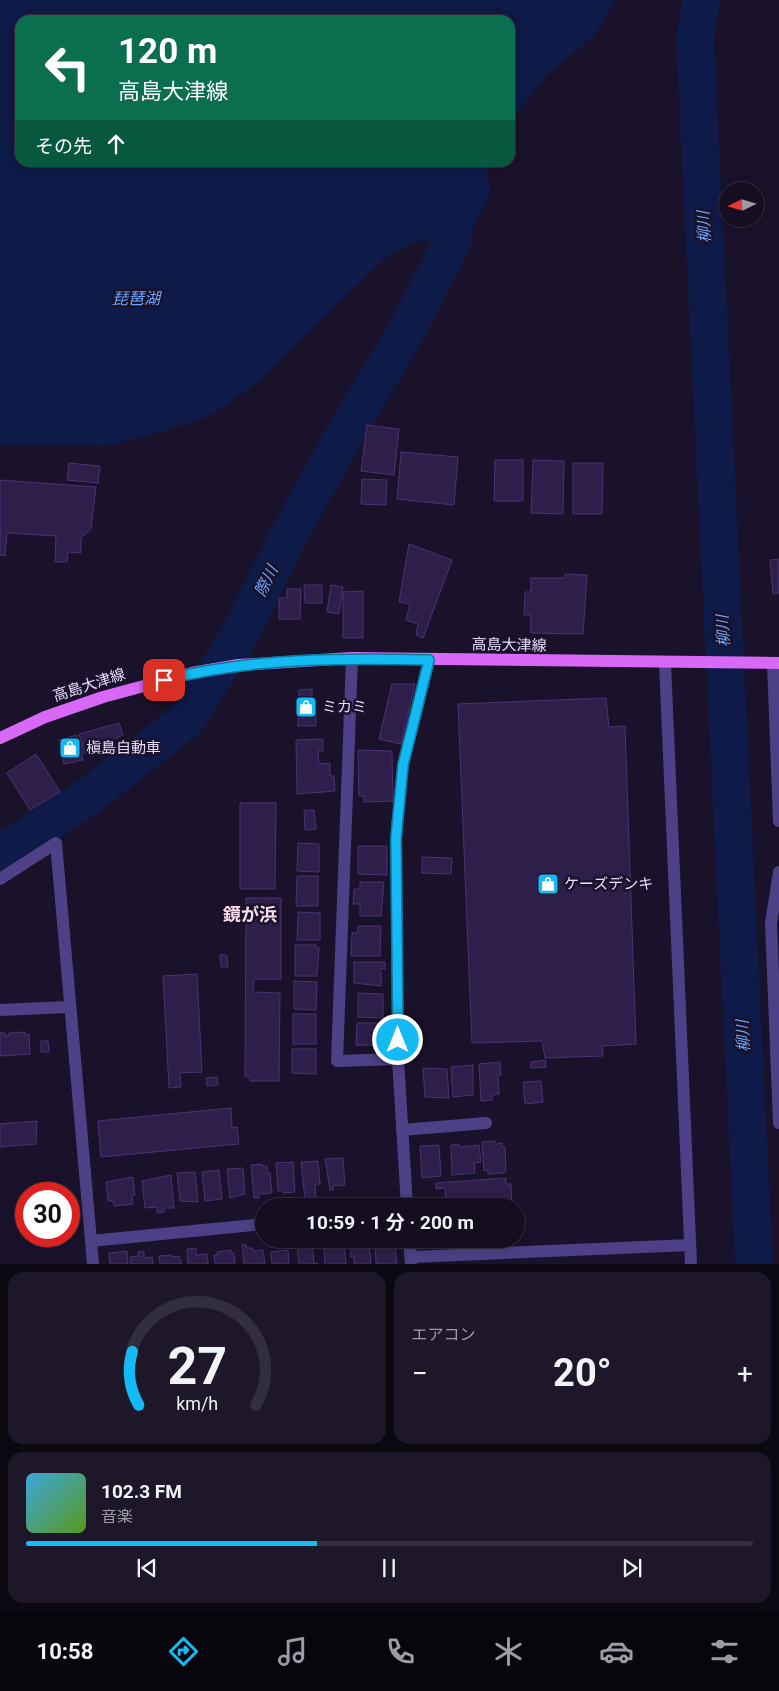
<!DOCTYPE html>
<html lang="ja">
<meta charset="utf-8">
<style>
:root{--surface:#140e20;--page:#1d1729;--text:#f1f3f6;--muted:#9d9ca5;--line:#332e3e;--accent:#13baf3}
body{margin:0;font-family:Roboto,"Noto Sans JP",sans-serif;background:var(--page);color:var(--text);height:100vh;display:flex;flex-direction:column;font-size:19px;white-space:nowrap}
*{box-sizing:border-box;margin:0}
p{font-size:16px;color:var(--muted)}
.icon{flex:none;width:28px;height:28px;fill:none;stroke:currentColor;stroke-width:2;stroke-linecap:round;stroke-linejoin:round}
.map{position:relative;height:1264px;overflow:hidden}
.drawer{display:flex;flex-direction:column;gap:8px;padding:8px;background:#0b0812;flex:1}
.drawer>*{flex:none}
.top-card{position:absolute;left:15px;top:15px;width:500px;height:152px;border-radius:15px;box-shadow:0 2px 12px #0003,0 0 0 1px var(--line);background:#0b6e4f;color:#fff;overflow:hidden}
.needle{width:32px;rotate:265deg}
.controls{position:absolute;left:719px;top:182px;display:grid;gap:10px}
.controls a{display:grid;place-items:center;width:45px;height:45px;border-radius:50%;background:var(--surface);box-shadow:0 2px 12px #0003,0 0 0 1px var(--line);font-size:25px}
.speed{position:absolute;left:15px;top:1182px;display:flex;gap:10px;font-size:25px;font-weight:700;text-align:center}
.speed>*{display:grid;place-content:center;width:65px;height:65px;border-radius:50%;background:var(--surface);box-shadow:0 2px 12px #0003,0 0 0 1px var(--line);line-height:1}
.speed .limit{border:8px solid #d22;background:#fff;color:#111}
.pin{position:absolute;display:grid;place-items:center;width:42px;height:42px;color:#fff;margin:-21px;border-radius:10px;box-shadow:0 2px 8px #0006}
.me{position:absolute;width:55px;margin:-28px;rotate:0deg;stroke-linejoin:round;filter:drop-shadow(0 0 4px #0008)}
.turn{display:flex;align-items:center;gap:18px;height:105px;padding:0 20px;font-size:22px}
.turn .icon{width:65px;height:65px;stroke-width:2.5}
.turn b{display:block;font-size:35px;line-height:42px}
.then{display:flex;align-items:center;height:48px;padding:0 20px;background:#0003;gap:10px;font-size:19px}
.big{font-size:38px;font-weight:700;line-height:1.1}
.drawer .card{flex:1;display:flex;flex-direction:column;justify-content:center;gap:8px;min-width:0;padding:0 18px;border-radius:15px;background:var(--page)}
.drawer .dial{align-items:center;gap:0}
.dial svg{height:130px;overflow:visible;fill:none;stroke:var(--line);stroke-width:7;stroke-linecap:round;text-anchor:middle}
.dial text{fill:var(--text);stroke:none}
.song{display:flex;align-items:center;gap:15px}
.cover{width:60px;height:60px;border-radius:8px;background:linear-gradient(135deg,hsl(200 70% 55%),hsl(90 70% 35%))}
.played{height:5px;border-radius:2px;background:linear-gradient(90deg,var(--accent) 40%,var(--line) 40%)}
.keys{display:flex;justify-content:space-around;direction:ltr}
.heat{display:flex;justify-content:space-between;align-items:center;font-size:28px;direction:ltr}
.drawer .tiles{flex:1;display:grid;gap:8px;grid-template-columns:1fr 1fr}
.card:last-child{grid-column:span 2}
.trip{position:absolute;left:255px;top:1198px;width:270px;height:50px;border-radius:25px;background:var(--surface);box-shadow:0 2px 12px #0003,0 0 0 1px var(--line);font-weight:700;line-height:50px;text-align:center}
.menu{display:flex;height:80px;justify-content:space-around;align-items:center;background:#08060d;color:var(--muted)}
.menu .icon{width:35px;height:35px}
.menu .current{color:var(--accent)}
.menu b{font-size:22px;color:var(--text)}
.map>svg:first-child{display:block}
</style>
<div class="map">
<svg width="779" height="1264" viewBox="0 0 779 1264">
<rect width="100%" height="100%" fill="#1a122a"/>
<!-- water -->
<path fill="#0e1a47" d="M0,0H615L595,35L546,76L510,123V20H20V162L490,163L487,172L491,192L468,239L416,241L385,258L257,383L210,416L165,431L107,446L0,445Z"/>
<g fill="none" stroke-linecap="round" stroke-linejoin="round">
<!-- river -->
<g stroke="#0e1a47" stroke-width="38">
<path d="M701,0L695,40L754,1264"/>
<path d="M0,854L89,796L186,720L238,638L290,533L346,432L406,332L453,240L452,162"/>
</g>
</g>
<!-- building -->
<g fill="#2e1f4a" stroke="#4a3274">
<path d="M367,425L399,429L394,475L361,471Z"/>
<path d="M401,452L458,457L454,505L397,499Z"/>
<path d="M495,460H523V501H494Z"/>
<path d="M533,460L564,461L563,514L531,513Z"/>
<path d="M69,463L100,466L98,483L67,480Z"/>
<path d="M573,463H603L602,514H573Z"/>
<path d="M362,479L387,480L386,505L361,504Z"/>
<path d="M0,480L96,487L91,529L81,538V553L68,552L67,562H55L56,536L7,533L5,556L0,555Z"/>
<path d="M409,544L452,560L423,638L416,635L418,624L406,620L410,604L399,602Z"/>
<path d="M779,559V593L773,594L770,560Z"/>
<path d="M565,574L587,575L583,634L531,633V615H524L525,592H531V578H565Z"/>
<path d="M304,585H322V603H305Z"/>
<path d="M331,585L343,587L339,614L327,612Z"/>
<path d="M287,589H301L300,619H279V598H287Z"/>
<path d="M363,591V638H343V592Z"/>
<path d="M392,684H415L401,744L379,739Z"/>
<path d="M312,689V710L316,709V726H298L299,690Z"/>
<path d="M606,698L609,727L625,726L636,1044L602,1046L603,1056L545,1058L542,1041L472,1043L458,704Z"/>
<path d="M119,723L123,735L110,741V745L84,754L79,734Z"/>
<path d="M77,735L83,760L64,764L59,740Z"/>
<path d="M323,739V751H318L319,764L330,763V776H334L335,791L297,794L296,740Z"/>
<path d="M358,750L392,751L393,801L364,802V796H359Z"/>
<path d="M36,754L60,792L30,810L7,773Z"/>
<path d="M240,803H276L275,889H240Z"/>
<path d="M314,810L316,829L305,830L304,811Z"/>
<path d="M298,843L319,844V872L297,871Z"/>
<path d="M358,846H387V875L358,874Z"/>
<path d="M422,857L452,858L451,874L422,873Z"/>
<path d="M297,876H318V906H296Z"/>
<path d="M360,882H384L381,916H360V904H353L354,889H360Z"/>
<path d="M246,898H281V979H254L253,992L280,993L279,1081H250V1077H245Z"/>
<path d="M298,912L320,913V940H297Z"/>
<path d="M358,926H381L380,956H351L352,933H358Z"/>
<path d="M295,945H316V948H319L317,976H295Z"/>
<path d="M220,955H227L228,967H221Z"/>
<path d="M354,962H385V969L381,968V986L354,983Z"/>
<path d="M197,974L202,1072L180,1073L181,1087L169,1088L163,976Z"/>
<path d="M294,981L317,982L316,1010L294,1009Z"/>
<path d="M358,993L383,994V1018L358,1017Z"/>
<rect x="293" y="1014" width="23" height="30"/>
<path d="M357,1023H383L382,1045H356Z"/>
<path d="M25,1032V1035L29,1034L30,1054L0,1056V1033H5V1036H9V1033Z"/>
<path d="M41,1041H48L49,1052H41Z"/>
<path d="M292,1049H316V1074L292,1073Z"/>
<path d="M546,1060V1067L531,1068V1062Z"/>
<path d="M500,1062L501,1075H498L499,1094L492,1095V1100L481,1101L479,1064Z"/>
<path d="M473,1065V1095L453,1097L451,1067Z"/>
<path d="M423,1068L447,1069L449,1098L425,1097Z"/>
<path d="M217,1077L218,1085L207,1086L206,1078Z"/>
<path d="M541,1081L543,1102L525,1104L523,1082Z"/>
<path d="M231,1108L232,1128L237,1127L239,1144L101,1157L98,1121Z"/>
<path d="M37,1121L36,1144L0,1147V1124Z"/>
<path d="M495,1141L496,1144L502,1143V1147H505L506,1171L504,1173L488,1174V1170L484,1171L482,1142Z"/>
<path d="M459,1144V1147L479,1145L481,1162L474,1163L475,1173L452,1175L451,1147V1145Z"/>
<path d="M439,1145L441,1176L422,1178L420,1146Z"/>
<path d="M343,1158L345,1185L333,1186V1190H330L325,1159Z"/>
<path d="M318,1161L320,1184H315L316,1199L305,1200L301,1162Z"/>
<path d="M293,1162L295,1192L283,1193V1190L278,1191L276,1163Z"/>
<path d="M262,1164V1166H267V1173H270L272,1193L259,1194V1198H254L251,1165Z"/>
<path d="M243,1168L245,1194L230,1198L227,1169Z"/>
<path d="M219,1170L222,1199L205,1201L202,1172Z"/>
<path d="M195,1172L198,1202L180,1201L177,1173Z"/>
<path d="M171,1175L174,1208H164V1212L157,1213V1207L145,1208L142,1181Z"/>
<path d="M133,1177L135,1195H132L133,1204L114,1206L113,1201H108L106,1182Z"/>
<path d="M506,1178V1184H511L512,1206H446L445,1188L436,1189V1183Z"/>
<path d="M323,1239H327L328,1243L344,1242L346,1264H325Z"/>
<path d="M352,1239H369L371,1264H354V1257H351L350,1246L353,1245Z"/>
<path d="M378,1239H394L397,1264H376L375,1244L378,1243Z"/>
<path d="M312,1244L314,1263L318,1264H299L297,1246Z"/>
<path d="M242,1245H246L247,1248H253V1251L263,1250L265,1264H244Z"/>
<path d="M196,1248V1255L207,1254L208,1264H188L187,1249Z"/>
<path d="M231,1250L232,1254L234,1253L235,1264H215L214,1255H217V1252Z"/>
<path d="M288,1250L289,1264H272L271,1252Z"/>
<path d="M127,1251L128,1264H110L109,1253Z"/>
<path d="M144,1251V1258L152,1257L153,1264H131L130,1257L138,1256V1252Z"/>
<path d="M172,1255V1257L179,1256L182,1264H160L159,1256Z"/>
</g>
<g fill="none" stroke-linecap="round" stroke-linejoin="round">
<!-- minor -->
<g stroke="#4d4086" stroke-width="12">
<path d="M352,658L337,1061L398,1059"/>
<path d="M665,663L691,1264"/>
<path d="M773,663L779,821"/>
<path d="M779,872L771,923L779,1123"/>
<path d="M0,879L56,843L93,1264"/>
<path d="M0,1010L69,1007"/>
<path d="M402,1130L486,1123"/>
<path d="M407,1206L398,1059L396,838L403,765L429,661"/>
<path d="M409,1239L411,1264"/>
<path d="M91,1241L264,1224"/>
<path d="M411,1257L690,1245"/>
</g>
<!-- major -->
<path stroke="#d869f7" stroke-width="12" d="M0,738L45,717L103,697L192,673L238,665L352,658L779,663"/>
</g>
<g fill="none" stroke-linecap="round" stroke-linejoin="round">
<!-- route casing -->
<g stroke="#0c799e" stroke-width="12">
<path id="route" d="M164,680C250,658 340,658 429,660L403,765L396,838L398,1040"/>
</g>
<!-- route -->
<use href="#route" stroke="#13baf3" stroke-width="9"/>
</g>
<!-- icons -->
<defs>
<g id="shop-square" transform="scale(1.125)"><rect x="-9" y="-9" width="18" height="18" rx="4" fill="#13baf3" stroke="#1a122a"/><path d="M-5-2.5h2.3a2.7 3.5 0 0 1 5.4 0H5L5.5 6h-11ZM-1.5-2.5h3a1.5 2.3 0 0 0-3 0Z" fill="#fff"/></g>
</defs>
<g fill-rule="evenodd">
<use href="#shop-square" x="306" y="707"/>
<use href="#shop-square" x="70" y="748"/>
<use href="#shop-square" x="548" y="884"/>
</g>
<g text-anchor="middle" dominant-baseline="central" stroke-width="5" stroke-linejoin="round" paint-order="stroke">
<!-- street labels -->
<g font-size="15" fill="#e5dcfd" stroke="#1a122a">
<text transform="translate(509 645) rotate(1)">高島大津線</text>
<text transform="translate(89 685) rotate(-18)">高島大津線</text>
</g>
<!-- poi labels -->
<g font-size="15" fill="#e5dcfd" stroke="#1a122a" text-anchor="start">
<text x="322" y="707">ミカミ</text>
<text x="86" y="748">槇島自動車</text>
<text x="564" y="884">ケーズデンキ</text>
</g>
<!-- water labels -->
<g font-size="16" font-style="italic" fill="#70a4f8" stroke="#1a122a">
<text transform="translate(704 227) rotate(-93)">柳川</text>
<text x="136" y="298">琵琶湖</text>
<text transform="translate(266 581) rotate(-64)">際川</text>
<text transform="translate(723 631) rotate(-93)">柳川</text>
<text transform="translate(743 1036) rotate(-93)">柳川</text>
</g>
<!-- quarter labels -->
<g font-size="18" font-weight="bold" fill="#fddeed" stroke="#1a122a">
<text x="250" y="914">鏡が浜</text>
</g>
</g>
</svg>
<div class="controls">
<a><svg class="needle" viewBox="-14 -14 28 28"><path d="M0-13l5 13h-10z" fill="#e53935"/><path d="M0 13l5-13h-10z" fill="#9d9ca5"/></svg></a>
</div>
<div class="speed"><div class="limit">30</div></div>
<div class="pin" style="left:164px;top:680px;background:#d93025"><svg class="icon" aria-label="arrive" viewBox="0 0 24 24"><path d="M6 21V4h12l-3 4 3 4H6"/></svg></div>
<svg class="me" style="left:398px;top:1040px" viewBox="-20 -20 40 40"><circle r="17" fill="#13baf3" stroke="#fff" stroke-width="3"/><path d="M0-11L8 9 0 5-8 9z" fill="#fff"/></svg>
<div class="trip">10:59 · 1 分 · 200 m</div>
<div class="top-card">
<div class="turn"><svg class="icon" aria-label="left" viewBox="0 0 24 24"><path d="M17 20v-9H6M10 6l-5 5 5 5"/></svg><div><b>120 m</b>高島大津線</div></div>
<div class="then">その先<svg class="icon" aria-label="ahead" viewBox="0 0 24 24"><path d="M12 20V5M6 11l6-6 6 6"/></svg></div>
</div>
</div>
<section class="drawer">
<div class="tiles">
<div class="card dial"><svg viewBox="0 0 100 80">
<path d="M14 69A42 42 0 1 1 86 69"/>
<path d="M14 69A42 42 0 0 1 10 36" stroke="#13baf3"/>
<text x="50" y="56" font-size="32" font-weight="700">27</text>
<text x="50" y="72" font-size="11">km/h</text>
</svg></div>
<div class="card"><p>エアコン</p>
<div class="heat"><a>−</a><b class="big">20°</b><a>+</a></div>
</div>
<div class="card">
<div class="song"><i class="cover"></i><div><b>102.3 FM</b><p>音楽</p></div></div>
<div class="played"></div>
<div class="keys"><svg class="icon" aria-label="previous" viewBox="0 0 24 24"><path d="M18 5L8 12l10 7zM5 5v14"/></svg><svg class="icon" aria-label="pause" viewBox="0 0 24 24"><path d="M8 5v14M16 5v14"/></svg><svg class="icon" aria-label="next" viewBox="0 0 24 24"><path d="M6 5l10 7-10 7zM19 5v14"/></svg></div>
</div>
</div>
</section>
<nav class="menu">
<b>10:58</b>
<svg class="icon current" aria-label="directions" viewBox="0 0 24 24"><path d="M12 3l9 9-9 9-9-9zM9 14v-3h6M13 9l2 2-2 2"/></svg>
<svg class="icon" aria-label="music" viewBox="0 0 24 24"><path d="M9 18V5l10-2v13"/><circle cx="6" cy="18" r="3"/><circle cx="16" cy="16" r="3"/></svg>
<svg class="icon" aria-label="phone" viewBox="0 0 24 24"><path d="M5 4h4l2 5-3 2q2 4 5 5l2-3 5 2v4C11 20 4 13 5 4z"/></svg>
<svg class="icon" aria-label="climate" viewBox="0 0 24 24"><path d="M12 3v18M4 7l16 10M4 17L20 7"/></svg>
<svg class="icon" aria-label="car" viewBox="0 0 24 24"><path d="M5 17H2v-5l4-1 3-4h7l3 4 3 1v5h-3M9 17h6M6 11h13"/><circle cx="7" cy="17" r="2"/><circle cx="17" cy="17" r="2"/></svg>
<svg class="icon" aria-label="filters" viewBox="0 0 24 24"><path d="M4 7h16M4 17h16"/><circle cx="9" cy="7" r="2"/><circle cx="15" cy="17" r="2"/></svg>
</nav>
